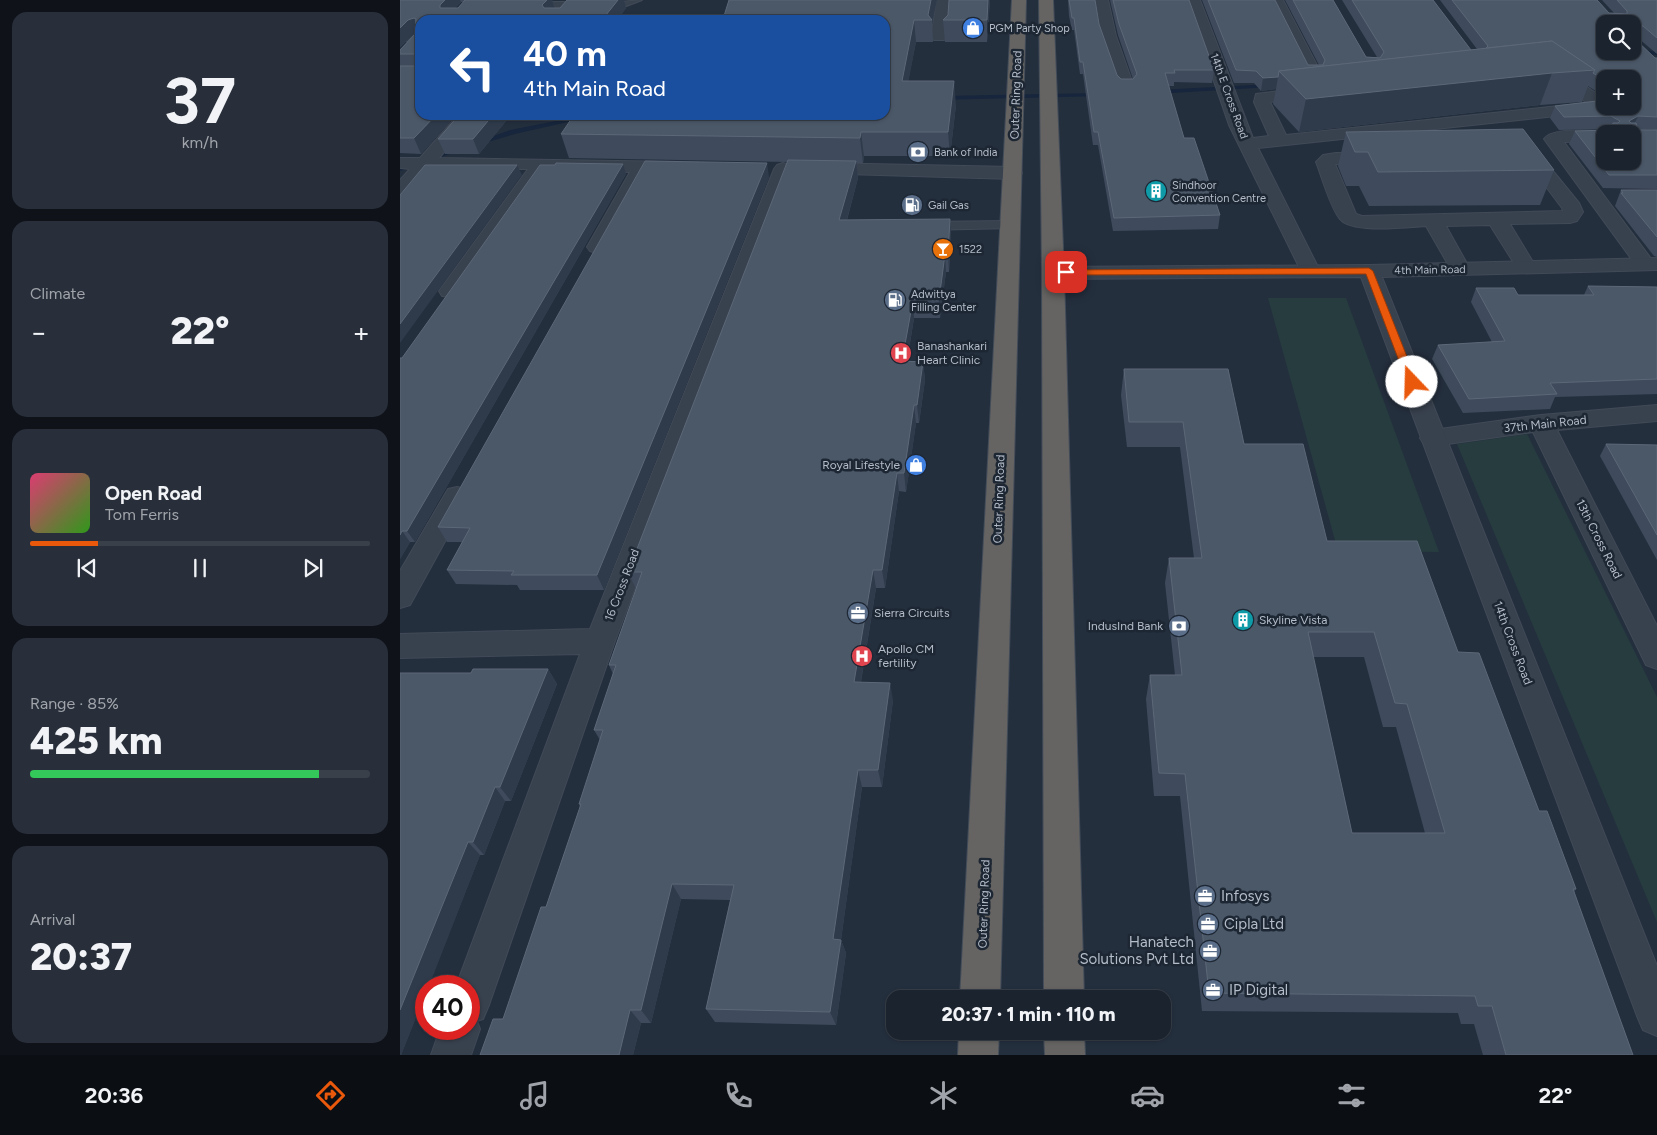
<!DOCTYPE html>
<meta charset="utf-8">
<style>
:root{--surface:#1b232e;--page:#282f3a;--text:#f1f3f6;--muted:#a0a4aa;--line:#39404a;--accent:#ea580c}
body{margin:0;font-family:Figtree,sans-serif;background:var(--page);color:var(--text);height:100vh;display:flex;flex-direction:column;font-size:19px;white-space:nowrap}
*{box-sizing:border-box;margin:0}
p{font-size:16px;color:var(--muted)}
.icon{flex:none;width:28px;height:28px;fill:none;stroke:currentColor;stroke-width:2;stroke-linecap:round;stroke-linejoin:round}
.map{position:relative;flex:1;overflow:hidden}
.drawer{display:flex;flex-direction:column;gap:12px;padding:12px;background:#0f1319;width:400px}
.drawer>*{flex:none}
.hud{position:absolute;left:15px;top:15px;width:475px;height:105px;border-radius:15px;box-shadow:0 1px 4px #0004,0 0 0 1px var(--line);background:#1a4fa0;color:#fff;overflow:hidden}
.tools{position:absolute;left:1196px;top:15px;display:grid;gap:10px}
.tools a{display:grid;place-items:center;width:45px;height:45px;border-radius:10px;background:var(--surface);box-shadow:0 1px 4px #0004,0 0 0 1px var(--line);font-size:25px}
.speed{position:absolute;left:15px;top:975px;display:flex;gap:10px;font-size:25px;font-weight:700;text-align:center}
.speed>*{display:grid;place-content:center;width:65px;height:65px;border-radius:50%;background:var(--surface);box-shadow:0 1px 4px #0004,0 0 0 1px var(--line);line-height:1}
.speed .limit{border:8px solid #d22;background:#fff;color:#111}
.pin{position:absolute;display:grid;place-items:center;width:42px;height:42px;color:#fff;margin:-21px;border-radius:10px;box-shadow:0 2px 8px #0006}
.me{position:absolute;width:55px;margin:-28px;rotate:339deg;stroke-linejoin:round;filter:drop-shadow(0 0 4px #0008)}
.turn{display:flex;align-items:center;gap:18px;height:105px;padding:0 25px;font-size:22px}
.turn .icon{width:65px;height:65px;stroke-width:2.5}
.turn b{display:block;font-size:35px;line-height:42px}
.big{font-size:38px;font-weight:800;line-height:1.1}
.drawer .card{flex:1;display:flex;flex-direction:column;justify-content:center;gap:8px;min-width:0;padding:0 18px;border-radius:15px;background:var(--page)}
.drawer .dial{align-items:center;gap:0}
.dial b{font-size:65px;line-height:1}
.song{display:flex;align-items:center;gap:15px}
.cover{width:60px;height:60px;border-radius:8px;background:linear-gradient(135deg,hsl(340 70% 55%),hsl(110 70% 35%))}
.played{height:5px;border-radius:2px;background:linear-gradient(90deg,var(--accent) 20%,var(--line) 20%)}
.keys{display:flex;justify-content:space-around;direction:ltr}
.heat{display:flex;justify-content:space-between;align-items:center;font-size:28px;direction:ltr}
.charge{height:8px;border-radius:4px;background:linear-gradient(90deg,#34c759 85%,var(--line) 0)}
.trip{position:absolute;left:486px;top:990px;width:285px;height:50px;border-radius:15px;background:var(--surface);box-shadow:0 1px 4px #0004,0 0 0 1px var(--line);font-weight:800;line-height:50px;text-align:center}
.menu{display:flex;height:80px;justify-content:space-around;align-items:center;background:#0b0e12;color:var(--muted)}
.menu .icon{width:35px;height:35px}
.menu .active{color:var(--accent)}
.menu b{font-size:22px;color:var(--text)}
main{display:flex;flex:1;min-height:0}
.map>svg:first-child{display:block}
</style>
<main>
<section class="drawer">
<div class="card dial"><b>37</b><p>km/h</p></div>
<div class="card"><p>Climate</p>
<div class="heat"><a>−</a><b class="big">22°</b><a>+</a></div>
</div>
<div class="card">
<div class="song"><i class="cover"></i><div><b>Open Road</b><p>Tom Ferris</p></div></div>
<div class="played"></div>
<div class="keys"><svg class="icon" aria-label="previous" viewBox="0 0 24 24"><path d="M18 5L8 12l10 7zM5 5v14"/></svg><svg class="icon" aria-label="pause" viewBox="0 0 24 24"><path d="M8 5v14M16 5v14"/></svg><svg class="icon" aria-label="next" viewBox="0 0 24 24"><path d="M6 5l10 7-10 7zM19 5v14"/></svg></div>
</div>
<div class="card"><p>Range · 85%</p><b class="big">425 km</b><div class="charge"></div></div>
<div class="card"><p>Arrival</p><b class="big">20:37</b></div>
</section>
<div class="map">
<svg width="1257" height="1055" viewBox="0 0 1257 1055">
<rect width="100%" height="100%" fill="#242f3e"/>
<!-- green -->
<g fill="#263c3f">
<path d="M868,298H946L1039,552L938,551Z"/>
<path d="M1127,434L1257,697V922L1057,444Z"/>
</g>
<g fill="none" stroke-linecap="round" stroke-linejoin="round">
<!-- stream -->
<g fill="#17263c" fill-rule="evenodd">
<path d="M1234,50L1257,51V55L1232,53L1231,52Z"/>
<path d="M872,84L875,86L874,87L756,94L753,92L756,90Z"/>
<path d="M700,93L702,94V96L541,100L538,98L541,96Z"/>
<path d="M186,115H199L115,134L78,145L74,143L110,130Z"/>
<path d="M57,147L64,149L0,171V167Z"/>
</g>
<!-- service casing -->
<g stroke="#414a57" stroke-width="2">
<g id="service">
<path d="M74,0L101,2H220L242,0L221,8L81,7L77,6Z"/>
<path d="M609,221L614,222L616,225L614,228L524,230L519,229L517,226L519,223L524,222Z"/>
</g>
</g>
<!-- minor casing -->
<g stroke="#414a57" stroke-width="2">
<g id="minor">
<path d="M537,0H551L547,37L544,40H534L531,37Z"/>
<path d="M694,0H708L716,36L734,87L732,90H720L718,87L700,36Z"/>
<path d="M786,0H800L853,138L869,136L854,102L856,94L911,87L917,89L919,92L917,95L870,102L886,135L1187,103L1150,75L1148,72L1150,69H1162L1204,99L1205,105L1199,111L1193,112L858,148L920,271L917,275L910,277L903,275L829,125Z"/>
<path d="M869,0H883L921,73L919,76H907L905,73Z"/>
<rect x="0" y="31" width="20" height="10"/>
<path d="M58,115H76L39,158L279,162L285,164L288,168L285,172L248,173L207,247L204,251L197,253L190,251L187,247L230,172L146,170L58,296L50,297L42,296L39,291L128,169H30L7,195L0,197V180L10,169L0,168V158H20Z"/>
<path d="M1205,131L1212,134H1205V141L1164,142L1252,260L1255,264L1252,268L1245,270L1238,268L1144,139C1152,127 1191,131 1205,131Z"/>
<path d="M1118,151L1144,160L1179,203L1183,212L1177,221L1170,223L1110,224L1136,267L1133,271L1126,273L1119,271L1090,225L1046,226L1070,269L1067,273L1060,275L1053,273L1026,226C1008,227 951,234 940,219C930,207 922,177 916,162L923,155L936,153ZM1117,161L1132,168L1162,208L1163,211L962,216L956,214L935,164Z"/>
<path d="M383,163L389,165L392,169L215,641L89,1005L83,1019L77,1021L80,1029L71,1055H31L40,1029H69V986H56L180,654L0,658V634L190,629L374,169L377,165Z"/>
<path d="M419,163L613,167L620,169L622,173L620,177L613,179L413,173L410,169L413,165Z"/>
<path d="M1257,405V421L1157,430L1257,626V669L1246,665L1133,432L1033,446L1024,444L1020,438L1024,432L1033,430L1141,415Z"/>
<path d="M57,487L66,489L70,496L10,605L0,608V571L48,489Z"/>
</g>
</g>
<!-- tertiary casing -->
<g stroke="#414a57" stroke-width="2">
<path id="tertiary" d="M1257,258V270L982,277L1257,966V1036L1243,1030L1237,1016L961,277L653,279L646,277L642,273L646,269L653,267L969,265Z"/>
</g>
<!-- trunk casing -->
<g stroke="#434c59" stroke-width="2">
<g id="trunk">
<path d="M612,0H626L600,999H560Z"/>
<path d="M639,0H653L664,273L684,999H644L642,273Z"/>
<path d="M559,1031H599L598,1055H558Z"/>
<path d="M644,1031H684L685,1055H645Z"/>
</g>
</g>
<!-- service -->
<use href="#service" fill="#38414e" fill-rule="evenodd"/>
<!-- minor -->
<use href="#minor" fill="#38414e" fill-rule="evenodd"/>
<!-- tertiary -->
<use href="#tertiary" fill="#38414e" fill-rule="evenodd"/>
<!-- trunk -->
<use href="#trunk" fill="#656462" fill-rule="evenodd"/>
</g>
<!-- wall -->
<g fill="#3f4b5c" fill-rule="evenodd">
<path d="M0,0H152L155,8H160L167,0H224L226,8L217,20H20V115H56L21,154L0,153V50L15,34L16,33L14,34L0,47ZM61,2H64L58,8H55Z"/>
<path d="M329,0H537L532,23L533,42H516L508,81L556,105L550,156H464L463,163H456L458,178L447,220L550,219L551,237L549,272H546L540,318H514L507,362H523L525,380L519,423H516L506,492L499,491L485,588H476L461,682L493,700L482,787H462L441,940L446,953L436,1025L315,1022L306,1009L330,900L281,899L251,1023H241L233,1055H80L103,1019L146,907L180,807L179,804L200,740L194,730L213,674L209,665L236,589L228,572L388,162L169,158L161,134L485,115V20H249L324,16Z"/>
<path d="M590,0L587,42H545L543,20L548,15Z"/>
<path d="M668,0H695L699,24L717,75L721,79H733L718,35L710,0H789L814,70L812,83L774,82V86H768L784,138L820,215L818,229L713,231L698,145H693L683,74H680L674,30H672L669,16Z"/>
<path d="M802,0H875L908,65H919L885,0H933L966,57H977L942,0H1033L1070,50L1077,49L1040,0H1197L1209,13H1214L1202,0H1257V54L1238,38L1236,37V40L1255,58H1257V130L1238,129L1257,130V189L1203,188L1169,144L1175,131L1207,130L1205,129L1159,130L1150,118L1155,106H1232L1205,79V97L1188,86L1182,102L1140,105L899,132L873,104L876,89L861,91L854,83H834Z"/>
<path d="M59,115H111L79,154H45L38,139Z"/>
<path d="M946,132L1154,170L1140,205L969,206L959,186H946L938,166Z"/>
<path d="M226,174L15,542H10L0,559V358H2Z"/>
<path d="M369,177L204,590H120L117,585L56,584L47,570L62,542H47L38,527Z"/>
<path d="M1221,190H1257V257L1254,256L1215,206Z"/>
<path d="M1188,286L1257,287V394L1155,397L1150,409L1063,413L1032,359L1038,345L1092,342L1071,302L1076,288L1118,295H1184Z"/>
<path d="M724,369L844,444L927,541L1058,652L1139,811L1176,889L1174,892L1233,1055H1083L1074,1024H1061L1058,1013L802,1011L780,796H754L746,699L750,675H775L765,583L769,558H794L780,447H727L721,395ZM913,657H964L983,727H996L1025,833H952Z"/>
<path d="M1206,444L1257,445V560L1200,456Z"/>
<path d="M148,669L157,684L111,801H105L84,855H80L1,1055H0L71,673Z"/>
</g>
<!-- shaded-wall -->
<g fill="#2f3b4b">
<path d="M45,0H60L61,2L46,19L40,8V5Z"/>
<path d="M147,0H152L155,9L147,19L142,5Z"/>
<path d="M218,0H224L226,8L217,20H202Z"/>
<path d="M531,0H537L532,23V20L528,15Z"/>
<path d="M588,0H590L587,42V20Z"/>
<path d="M14,18L19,31L14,34L0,47V28L8,20Z"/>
<path d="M514,20L516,42L504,105L502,81Z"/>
<path d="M1152,73L1140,105L899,132L906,99Z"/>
<path d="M878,77L876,89L861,91L863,78Z"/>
<path d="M554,81L556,105L550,156L548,132Z"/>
<path d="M36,115H56L21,154L14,138Z"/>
<path d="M93,115H111L79,154L73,139Z"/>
<path d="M1238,116L1232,129L1229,121Z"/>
<path d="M461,132L464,156L463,163L460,138Z"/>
<path d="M456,161L458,178L442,237L439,220Z"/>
<path d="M367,163L369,177L204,590L197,575Z"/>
<path d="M223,164L226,174L15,542L7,531Z"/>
<path d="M117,165L122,175L0,343V324Z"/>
<path d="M550,219L551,237L549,272L548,254Z"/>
<path d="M545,254L546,272L540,318L539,300Z"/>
<path d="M513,300L514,318L504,380L502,361Z"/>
<path d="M523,362L525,380L519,423L517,405Z"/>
<path d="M514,405L516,423L506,492L504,473Z"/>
<path d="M497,473L499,491L485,588L482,570Z"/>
<path d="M2,531L10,542L0,559V535Z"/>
<path d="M473,570L476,588L458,699L454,682Z"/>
<path d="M148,669L157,684L111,801L100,787Z"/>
<path d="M490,683L493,700L482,787L478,770Z"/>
<path d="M458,770L462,787L441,940L446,953L436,1025L430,1012L433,939Z"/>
<path d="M95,787L105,801L84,855L73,842Z"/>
<path d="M68,842L80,855L29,986H26V992L1,1055H0V1010Z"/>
<path d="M272,884L281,899L251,1023L241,1010Z"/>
<path d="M230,1010L241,1023L233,1055H219Z"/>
</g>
<!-- building -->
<g fill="#4b5868" stroke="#5c6777" fill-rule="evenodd">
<path d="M0,0H45L40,5V8H58L65,0H147L142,5L144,8H160L167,0H218L202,20H20V115H36L14,138H0V66H15V54H0V50L15,34L16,19L14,18L8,20L0,28Z"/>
<path d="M329,0H531L528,15L532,20H514L502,81H554L548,132H461L460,138L161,134L174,115H485V20H480L481,18L421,20H249V19L324,16Z"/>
<path d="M549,0H588L587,20H543L548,15Z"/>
<path d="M669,0H695L699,24L717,75L721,79H733L737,74L719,24L713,0H789L814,70H774L775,73H765L784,138H794L820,215L714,218L698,132H694L683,62H680L674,18H672Z"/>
<path d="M808,0H875L908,65H923L925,60L893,0H933L966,57L980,58L984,52L952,0H1033L1071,50L879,71L878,77L863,78L856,71L836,70Z"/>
<path d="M1052,0H1197L1209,13L1227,14V11L1217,0H1257V38L1243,26L1236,25V40L1255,58H1257V117L1238,116L1229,121L1231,123H1236L1238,130H1257V175H1209L1175,131L1211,130L1213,123H1218L1220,121L1211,116L1164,117L1155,106L1205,100V106H1232V79H1205V81L1193,73L1195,70L1152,41L1086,48L1088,46ZM1205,24H1232V51H1205ZM1205,134H1232V161H1205Z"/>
<path d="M1152,41L1195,70L1152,73L906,99L879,71Z"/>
<path d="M59,115H93L73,139H38Z"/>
<path d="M1123,129L1154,170L978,172L968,152H955L946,132Z"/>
<path d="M388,160L456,161L439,220L550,219L548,254H545L539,300H513L502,361L523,362L517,405H514L504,473H497L482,570H473L454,682L490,683L478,770H458L433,939L441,940L430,1012L306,1009L334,885L272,884L241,1010H230L219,1055H80L93,1019H103L141,907H146L181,804H179L203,730H194L216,665H209L242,572H228Z"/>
<path d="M245,161L367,163L197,575H111L114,571L47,570L70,528L38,527Z"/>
<path d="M156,163L223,164L7,531H2L0,535V358H2L140,165H155Z"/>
<path d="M25,165H117L0,324V195Z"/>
<path d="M1221,190H1257V237L1221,193H1223Z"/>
<path d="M1188,286L1257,287V379L1150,383L1157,394L1069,399L1038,345L1105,341L1076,288H1114L1118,295H1194Z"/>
<path d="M724,369H828L844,444H903L927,541H1017L1058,652L1079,653L1139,811H1147L1176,889H1173L1233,1055H1106L1092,1006H1078L1075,996L809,993L785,774L759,773L750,675H782L769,558H802L783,422H729ZM908,632H974L995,703L1007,704L1045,833H952Z"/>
<path d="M1206,444L1257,445V535Z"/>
<path d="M73,669H148L100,787H95L73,842H68L0,1010V673H71Z"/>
</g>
<!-- route -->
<path fill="#ea580c" stroke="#983908" d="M969,268L973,271L1017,382L1015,384H1009L1007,382L966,274L666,275L661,272L666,270Z"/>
<!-- icons -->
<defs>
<g id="shop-disc" transform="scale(1.125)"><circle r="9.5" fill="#3f7fe0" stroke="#1d2633"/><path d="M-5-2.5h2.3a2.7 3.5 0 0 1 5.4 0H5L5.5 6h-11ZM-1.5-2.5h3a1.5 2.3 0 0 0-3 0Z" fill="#fff"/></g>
<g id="bank-disc" transform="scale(1.125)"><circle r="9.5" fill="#5c6f8a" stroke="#1d2633"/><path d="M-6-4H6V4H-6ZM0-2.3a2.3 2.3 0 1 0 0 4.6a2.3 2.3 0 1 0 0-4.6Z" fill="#fff"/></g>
<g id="building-disc" transform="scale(1.125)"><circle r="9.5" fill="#0f9aa8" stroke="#1d2633"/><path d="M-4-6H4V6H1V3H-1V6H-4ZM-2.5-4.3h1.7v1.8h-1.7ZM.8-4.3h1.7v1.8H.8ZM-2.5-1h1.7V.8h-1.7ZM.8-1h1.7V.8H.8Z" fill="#fff"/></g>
<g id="fuel-disc" transform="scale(1.125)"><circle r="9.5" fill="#5c6f8a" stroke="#1d2633"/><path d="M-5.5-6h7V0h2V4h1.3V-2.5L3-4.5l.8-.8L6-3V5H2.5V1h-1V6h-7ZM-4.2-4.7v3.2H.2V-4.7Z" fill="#fff"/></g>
<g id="bar-disc" transform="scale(1.125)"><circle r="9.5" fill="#e8710a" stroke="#1d2633"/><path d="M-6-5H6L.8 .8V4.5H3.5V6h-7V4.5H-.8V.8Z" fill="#fff"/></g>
<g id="hospital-disc" transform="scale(1.125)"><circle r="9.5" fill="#e0444e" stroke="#1d2633"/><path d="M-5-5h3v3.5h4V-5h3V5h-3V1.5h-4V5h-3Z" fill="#fff"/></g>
<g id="office-disc" transform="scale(1.125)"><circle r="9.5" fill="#5c6f8a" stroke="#1d2633"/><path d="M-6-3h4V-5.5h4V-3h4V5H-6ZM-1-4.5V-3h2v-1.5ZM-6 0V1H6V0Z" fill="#fff"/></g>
</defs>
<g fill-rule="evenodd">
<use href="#shop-disc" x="573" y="28"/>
<use href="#bank-disc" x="518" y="152"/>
<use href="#building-disc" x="756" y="191"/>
<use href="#fuel-disc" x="512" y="205"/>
<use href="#bar-disc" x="543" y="249"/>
<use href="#fuel-disc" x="495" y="300"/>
<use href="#hospital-disc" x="501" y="353"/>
<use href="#shop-disc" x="516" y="465"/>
<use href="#office-disc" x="458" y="613"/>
<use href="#building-disc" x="843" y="620"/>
<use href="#bank-disc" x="779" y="626"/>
<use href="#hospital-disc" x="462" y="656"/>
<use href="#office-disc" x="805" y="896"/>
<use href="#office-disc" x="808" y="924"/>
<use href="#office-disc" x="810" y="951"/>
<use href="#office-disc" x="813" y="990"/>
</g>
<g text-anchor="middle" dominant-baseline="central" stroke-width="5" stroke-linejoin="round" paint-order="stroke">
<!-- far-poi labels -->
<g font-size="11" fill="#b4bcc9" stroke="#1d2633" text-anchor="start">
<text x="589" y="28">PGM Party Shop</text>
<text x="534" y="152">Bank of India</text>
<text x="772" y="185">Sindhoor<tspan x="772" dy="13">Convention Centre</tspan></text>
<text x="528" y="205">Gail Gas</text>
<text x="559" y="249">1522</text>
<text x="511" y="294">Adwittya<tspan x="511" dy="13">Filling Center</tspan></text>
</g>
<!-- far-street labels -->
<g font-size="11" fill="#b4bcc9" stroke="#1d2633">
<text transform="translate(829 96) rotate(70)">14th E Cross Road</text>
<text transform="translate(1030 270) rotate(-1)">4th Main Road</text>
</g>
<!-- street labels -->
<g font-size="12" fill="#b4bcc9" stroke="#1d2633">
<text transform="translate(616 95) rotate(-88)">Outer Ring Road</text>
<text transform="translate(1145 424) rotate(-6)">37th Main Road</text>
<text transform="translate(599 499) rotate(-88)">Outer Ring Road</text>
<text transform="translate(1199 539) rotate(63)">13th Cross Road</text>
<text transform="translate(222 585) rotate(-69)">16 Cross Road</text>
<text transform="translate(1113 643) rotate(69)">14th Cross Road</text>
<text transform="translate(584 904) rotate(-88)">Outer Ring Road</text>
</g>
<!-- poi labels -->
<g font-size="12" fill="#b4bcc9" stroke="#1d2633" text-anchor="start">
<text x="517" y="346">Banashankari<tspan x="517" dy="14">Heart Clinic</tspan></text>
<text x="500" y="465" text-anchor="end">Royal Lifestyle</text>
<text x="474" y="613">Sierra Circuits</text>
<text x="859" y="620">Skyline Vista</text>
<text x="763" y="626" text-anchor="end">IndusInd Bank</text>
<text x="478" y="649">Apollo CM<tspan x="478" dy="14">fertility</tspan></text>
</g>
<!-- near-poi labels -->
<g font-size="15" fill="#b4bcc9" stroke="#1d2633" text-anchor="start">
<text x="821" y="896">Infosys</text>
<text x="824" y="924">Cipla Ltd</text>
<text x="794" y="942" text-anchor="end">Hanatech<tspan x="794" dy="17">Solutions Pvt Ltd</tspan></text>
<text x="829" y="990">IP Digital</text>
</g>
</g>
</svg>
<div class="tools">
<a><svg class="icon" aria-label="search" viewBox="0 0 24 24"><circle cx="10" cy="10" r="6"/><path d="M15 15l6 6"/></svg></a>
<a>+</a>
<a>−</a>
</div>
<div class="speed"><div class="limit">40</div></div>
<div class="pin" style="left:666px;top:272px;background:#d93025"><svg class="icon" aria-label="arrive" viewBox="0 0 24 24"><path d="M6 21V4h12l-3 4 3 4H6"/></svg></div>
<svg class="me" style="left:1012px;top:382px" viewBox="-20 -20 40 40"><circle r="19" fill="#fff"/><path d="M0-13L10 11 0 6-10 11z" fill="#ea580c"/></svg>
<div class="trip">20:37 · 1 min · 110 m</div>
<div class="hud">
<div class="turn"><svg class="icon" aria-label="left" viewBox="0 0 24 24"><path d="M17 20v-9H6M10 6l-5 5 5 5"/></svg><div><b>40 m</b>4th Main Road</div></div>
</div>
</div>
</main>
<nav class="menu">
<b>20:36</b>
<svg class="icon active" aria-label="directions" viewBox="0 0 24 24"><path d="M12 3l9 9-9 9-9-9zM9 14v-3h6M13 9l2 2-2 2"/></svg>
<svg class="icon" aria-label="music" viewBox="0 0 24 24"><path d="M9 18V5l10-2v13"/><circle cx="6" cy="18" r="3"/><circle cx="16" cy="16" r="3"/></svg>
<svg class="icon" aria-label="phone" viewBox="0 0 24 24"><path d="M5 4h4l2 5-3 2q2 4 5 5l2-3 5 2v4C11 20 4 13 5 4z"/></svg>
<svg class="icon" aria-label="climate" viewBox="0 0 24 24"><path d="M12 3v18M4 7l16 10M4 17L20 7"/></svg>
<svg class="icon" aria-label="car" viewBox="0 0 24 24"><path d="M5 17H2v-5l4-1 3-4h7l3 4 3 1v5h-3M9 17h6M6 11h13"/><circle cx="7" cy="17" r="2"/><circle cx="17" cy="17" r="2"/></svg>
<svg class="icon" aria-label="filters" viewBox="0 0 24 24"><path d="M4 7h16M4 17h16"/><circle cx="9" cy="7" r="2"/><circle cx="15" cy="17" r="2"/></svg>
<b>22°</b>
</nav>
